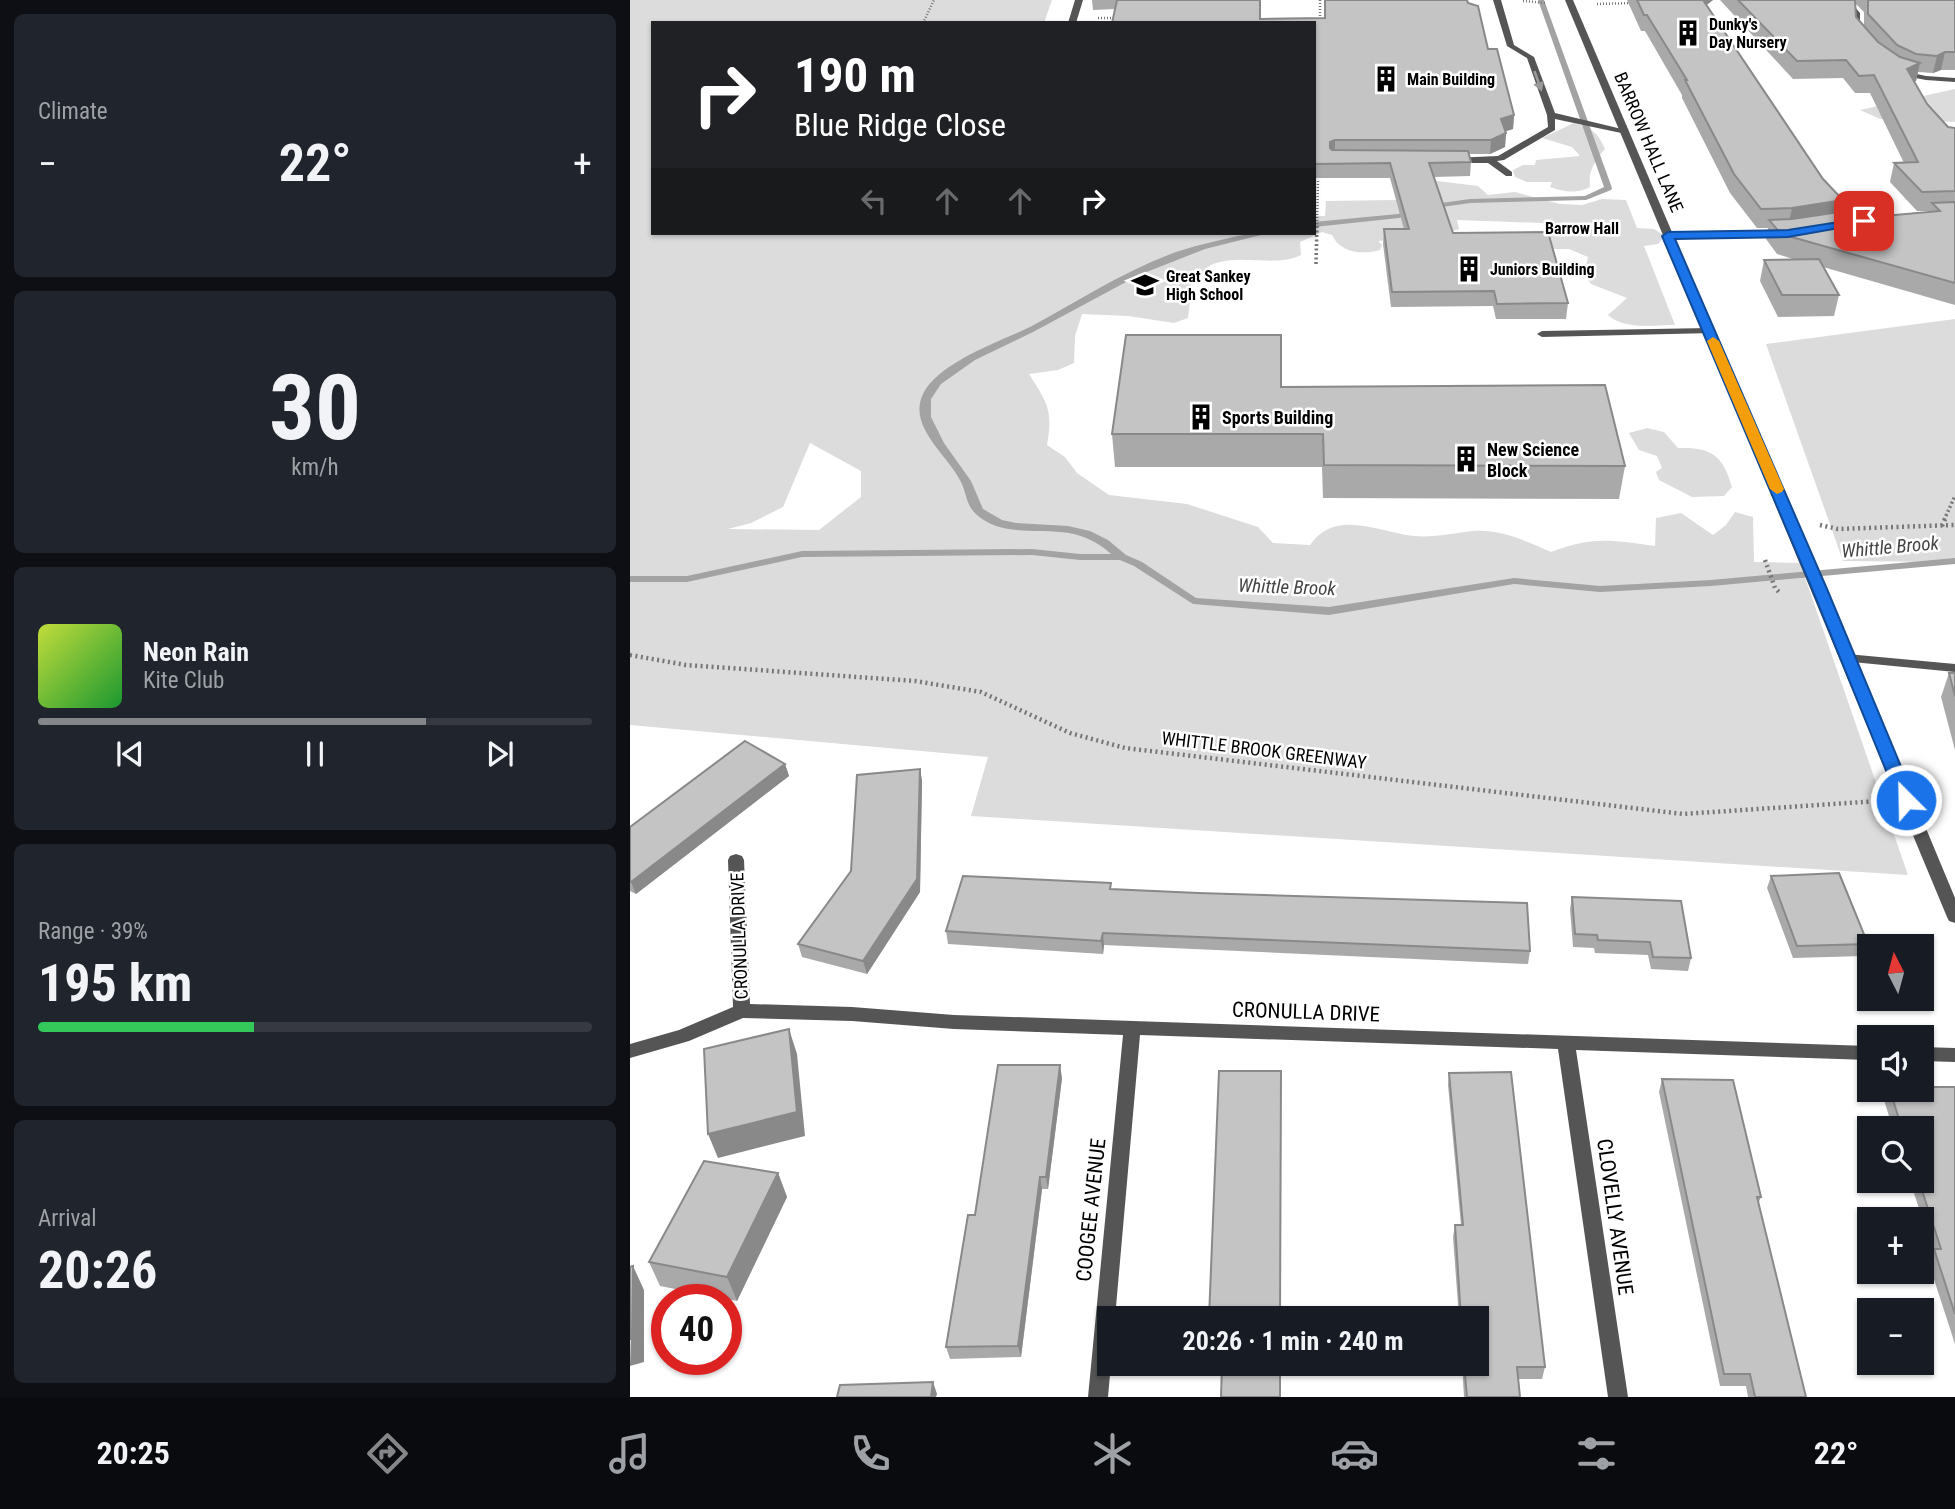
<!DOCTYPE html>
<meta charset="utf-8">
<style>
:root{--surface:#171b24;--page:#20242c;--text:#f1f3f6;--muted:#9ea1a6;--line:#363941;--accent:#858687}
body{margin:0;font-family:"Roboto Condensed",sans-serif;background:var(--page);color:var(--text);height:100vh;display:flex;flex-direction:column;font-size:26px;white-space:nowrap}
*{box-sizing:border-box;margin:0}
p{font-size:23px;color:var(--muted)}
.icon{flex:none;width:38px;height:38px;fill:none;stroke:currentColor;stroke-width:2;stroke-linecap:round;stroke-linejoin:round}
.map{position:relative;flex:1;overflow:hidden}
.panel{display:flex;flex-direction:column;gap:14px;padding:14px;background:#0d0f14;width:630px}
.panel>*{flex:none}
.guide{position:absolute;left:21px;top:21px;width:665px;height:214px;border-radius:0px;box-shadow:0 2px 5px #0004;background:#202124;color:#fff;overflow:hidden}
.needle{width:46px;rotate:354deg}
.controls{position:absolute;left:1227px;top:934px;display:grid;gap:14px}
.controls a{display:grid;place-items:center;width:77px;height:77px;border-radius:0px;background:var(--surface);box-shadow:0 2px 5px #0004;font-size:35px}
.speed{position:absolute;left:21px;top:1284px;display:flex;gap:14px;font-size:35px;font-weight:700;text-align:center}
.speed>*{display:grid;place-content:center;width:91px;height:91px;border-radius:50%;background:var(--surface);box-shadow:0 2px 5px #0004;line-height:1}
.speed .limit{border:10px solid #d22;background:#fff;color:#111}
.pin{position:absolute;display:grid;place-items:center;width:60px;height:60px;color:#fff;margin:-30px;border-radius:14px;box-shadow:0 4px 10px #0006}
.me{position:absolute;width:77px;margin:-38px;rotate:337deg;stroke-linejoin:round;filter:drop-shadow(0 0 5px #0008)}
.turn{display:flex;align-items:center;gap:24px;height:147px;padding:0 28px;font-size:32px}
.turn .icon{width:91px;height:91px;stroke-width:2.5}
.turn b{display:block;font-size:49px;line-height:60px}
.lanes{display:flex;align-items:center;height:66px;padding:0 28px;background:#0003;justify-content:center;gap:35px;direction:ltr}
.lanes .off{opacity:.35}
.big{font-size:52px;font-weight:700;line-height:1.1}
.panel .card{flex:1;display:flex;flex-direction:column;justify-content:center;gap:10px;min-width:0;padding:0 24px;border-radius:10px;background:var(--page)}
.panel .dial{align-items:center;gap:0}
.dial b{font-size:91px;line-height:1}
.song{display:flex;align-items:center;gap:21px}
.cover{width:84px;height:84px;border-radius:10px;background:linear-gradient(135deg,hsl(70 70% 55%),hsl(130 70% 35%))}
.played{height:7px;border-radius:4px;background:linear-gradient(90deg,var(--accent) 70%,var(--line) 70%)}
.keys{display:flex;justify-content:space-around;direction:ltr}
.heat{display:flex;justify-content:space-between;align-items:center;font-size:38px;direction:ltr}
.charge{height:10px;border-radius:5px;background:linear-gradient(90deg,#34c759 39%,var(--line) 0)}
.trip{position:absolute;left:467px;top:1306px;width:392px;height:70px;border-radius:0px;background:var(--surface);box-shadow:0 2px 5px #0004;font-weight:700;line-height:70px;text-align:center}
.menu{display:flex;height:112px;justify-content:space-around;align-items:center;background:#090b0e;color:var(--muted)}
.menu .icon{width:49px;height:49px}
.menu .selected{color:var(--accent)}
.menu b{font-size:32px;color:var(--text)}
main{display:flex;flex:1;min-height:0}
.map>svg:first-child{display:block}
</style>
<main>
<section class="panel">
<div class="card"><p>Climate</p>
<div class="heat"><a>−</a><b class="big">22°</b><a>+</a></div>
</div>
<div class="card dial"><b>30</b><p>km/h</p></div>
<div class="card">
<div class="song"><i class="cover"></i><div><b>Neon Rain</b><p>Kite Club</p></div></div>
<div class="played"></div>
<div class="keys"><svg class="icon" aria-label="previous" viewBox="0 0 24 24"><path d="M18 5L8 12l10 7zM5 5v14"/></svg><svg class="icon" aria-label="pause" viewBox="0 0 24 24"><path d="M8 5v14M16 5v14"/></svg><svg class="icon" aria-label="next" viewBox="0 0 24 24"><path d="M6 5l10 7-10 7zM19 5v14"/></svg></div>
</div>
<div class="card"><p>Range · 39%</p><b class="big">195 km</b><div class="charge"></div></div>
<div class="card"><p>Arrival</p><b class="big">20:26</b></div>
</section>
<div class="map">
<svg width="1325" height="1397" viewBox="0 0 1325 1397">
<rect width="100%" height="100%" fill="#fff"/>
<!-- green -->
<g fill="#dcdcdc" fill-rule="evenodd">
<path d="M0,0H422L414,23H23V233H684V216H695L696,201L766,200L804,197L799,180L848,186L858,195L885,192L930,204L952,205L972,199L996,200L1007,228L1024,229L1035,236L1028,244L1014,246L1045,325C1024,325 994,330 978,315L997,298L961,284L954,274L958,257L939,249H923L914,244L924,230L912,223L827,220L829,229L809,235L748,241L752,245L750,250C733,255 710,253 702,235L692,232L670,242L671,255C645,268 612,253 583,264C576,267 568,276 562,282L558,318L544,323L498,316L452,314L445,336L444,363L428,370L399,374C418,404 423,410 417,445L435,457L447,473L479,495L557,504L628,527L643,543L680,545C706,508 748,532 784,536C803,538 824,533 843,531C871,529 896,541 921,552C963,536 982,540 1025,546L1026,518L1051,513L1083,535L1096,525L1105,512L1123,517L1124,562L1170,563L1278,875L341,816L358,757L0,725ZM180,443L231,471V497L189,530L98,529L121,523L153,507Z"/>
<path d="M1325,89V122L1250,119L1230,110Z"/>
<path d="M944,123C961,128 968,132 975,149C964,162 958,171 960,187C947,194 934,192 920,187L922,182H897L885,177L883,170L893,165H905L906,160L950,156L942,147L912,138Z"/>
<path d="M1325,319V562L1213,561L1136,344Z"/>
<path d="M1017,428L1034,432L1048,448C1081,447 1093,455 1102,487L1094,496L1062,497L1029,480L1026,472L1032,468L1027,456L1009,450L999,433Z"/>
</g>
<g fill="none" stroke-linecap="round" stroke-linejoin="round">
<!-- stream -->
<g fill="#a3a3a3" fill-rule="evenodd">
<path d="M908,0H914L982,188L981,190L956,200L840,203L798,209L769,218L684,227V222L768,214L797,205L840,199L955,196L974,187Z"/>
<path d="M623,233H639L575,249L509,275L403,332L345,360L311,384L301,399V417L314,443L341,481L353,509L372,520L386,523L438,526L460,531L478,540L496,555L512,562L566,598L699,607L884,578L970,586L1081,580L1325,558V564L1081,586L970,592L884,584L699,615L563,604L504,566L490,560H450L402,555L172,557L57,582H0V576H57L172,551L402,549L450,554H481C469,543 455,536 439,533C409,528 372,537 347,515C336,506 337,494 331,482C319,456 277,427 293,394C309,362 369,342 400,327C448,301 494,271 546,252C571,244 597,238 623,233Z"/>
</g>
<!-- path-far2 -->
<g stroke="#777" stroke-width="2.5" stroke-dasharray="1 2" stroke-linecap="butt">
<path d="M690,0V22"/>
<path d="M893,1L916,3"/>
<path d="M967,4L1004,3"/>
<path d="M468,18H488"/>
<path d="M293,23L304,0"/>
<path d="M687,227L688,179"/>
</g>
<!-- path-far1 -->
<g stroke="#777" stroke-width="3.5" stroke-dasharray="2 2.5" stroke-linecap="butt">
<path d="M686,264L687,225"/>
<path d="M1314,520L1325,496"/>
</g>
<!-- path -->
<g stroke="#777" stroke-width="4.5" stroke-dasharray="2 3.5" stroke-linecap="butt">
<path d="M1190,525L1208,529L1325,525"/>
<path d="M1312,526L1315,519"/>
<path d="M1135,560L1145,588L1150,593"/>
<path d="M0,655L56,665L285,681L351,692L440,733L495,748L1053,814L1248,801"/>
</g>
<!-- service -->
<g fill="#555" fill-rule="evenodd">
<path d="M445,0H453L446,23H438Z"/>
<path d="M863,0H871L884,45L904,57L925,113L996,130V134L925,119V130L874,160L867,161L882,172V176H876L858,163H820V159L823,158L868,156L918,127L917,115L897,58L877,46Z"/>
<path d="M1079,328L1083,329V333L912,337L907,334L912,331Z"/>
</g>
<!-- minor -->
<g fill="#555" fill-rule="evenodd">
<path d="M1211,0H1219L1230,13V29L1234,38H1228L1222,29V13Z"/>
<path d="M1268,70L1296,76L1325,78V82L1296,80L1265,74V70Z"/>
<path d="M1154,231L1157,232V236L1038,239L1033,236L1038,233Z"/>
<path d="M1217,654L1325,664V672L1212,661L1210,658L1212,655Z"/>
<path d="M106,854L112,856L114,860L120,1004L222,1007L324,1015L1239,1046V1060L946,1050L998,1397H978L928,1049L510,1035L485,1318H480V1363H481L478,1397H458L493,1035L324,1029L222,1021L113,1018L59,1041L0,1058V1044L49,1030L103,1007L98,860L100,856Z"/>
<path d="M1292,1047L1325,1048V1062L1292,1061Z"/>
</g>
<!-- tertiary -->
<path fill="#555" fill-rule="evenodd" d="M935,0H943L1285,802L1325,898V923L1319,921L1317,917Z"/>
</g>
<!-- wall -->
<g fill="#a9a9a9" fill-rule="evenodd">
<path d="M462,0H630V19L695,18V0H837L838,3L848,6L858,49H867L884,115L883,129L876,131L875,147L860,154H839L841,162L840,176L804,177L823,233L918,232L938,303L936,319H866L863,306L761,307L753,244L754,229H774L760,178H684V23H482L485,9L463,10Z"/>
<path d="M997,0H1083L1076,5L1211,212L1231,218L1300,212V211H1287L1260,182L1264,163H1274L1240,93H1225L1213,78L1163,79L1090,0H1325V70H1311L1303,73L1288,72L1286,81H1284L1297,104L1318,127L1325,128V305L1193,267L1209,295L1204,316L1148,317L1130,281L1134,260H1166L1147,254L1136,239L1138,228H1127L1100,193L1052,98V95L1015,31H1011ZM1225,3L1234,12V27L1226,17Z"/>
<path d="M651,387L995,466L989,499L693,498L692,467H485L482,434Z"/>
<path d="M1319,673H1325V750L1311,697Z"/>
<path d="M155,764L159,776L6,894L0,891V827Z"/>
<path d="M290,769L292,781L290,892L237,974L172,957L168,944L221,871Z"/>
<path d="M1141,876L1238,944L1234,956L1163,958L1137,888Z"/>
<path d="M482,889L568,893L900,951L898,964L474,945L473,954L318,944L316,931Z"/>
<path d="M942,897L1061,958L1058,971L1021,969L1018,955L965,953L964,948L943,947L940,909Z"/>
<path d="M819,1073L915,1367L912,1379H888L890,1397H834L832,1363H847V1318H829L823,1237L825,1225H831L818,1085Z"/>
<path d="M432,1078L418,1189H412L391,1357L320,1359L316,1347L345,1215Z"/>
<path d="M1032,1079L1131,1197L1128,1204L1176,1397H1118L1116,1386H1090L1029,1092Z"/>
<path d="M1325,1087V1344L1298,1261L1303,1251L1280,1181H1292V1129H1263L1254,1100L1258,1090H1292Z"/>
<path d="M148,1173L157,1197L107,1301L30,1286L19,1262Z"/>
<path d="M578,1363H650L578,1368Z"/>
</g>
<!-- shaded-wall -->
<g fill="#898989">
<path d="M1069,0H1083L1068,12Z"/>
<path d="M1315,52L1311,70L1303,73L1307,56Z"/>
<path d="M1290,63L1286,81L1273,86L1277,69Z"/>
<path d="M884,115L883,129L870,133L871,119Z"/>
<path d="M876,133L875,147L860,154L861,140Z"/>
<path d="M705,140V154L700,156V142Z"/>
<path d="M1213,200L1209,219L1158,227L1162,208Z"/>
<path d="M155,764L159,776L6,894L1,882Z"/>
<path d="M290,769L292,781L290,892L237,974L233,961Z"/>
<path d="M473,933L474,945L473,954L471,941Z"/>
<path d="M159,1029L167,1054L175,1136L88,1158L78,1134Z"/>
<path d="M430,1065L432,1078L418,1189L416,1177Z"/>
<path d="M148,1173L157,1197L107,1301L97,1277Z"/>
<path d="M410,1177L412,1189L391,1357L388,1346Z"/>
<path d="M3,1266L14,1290V1362L0,1366Z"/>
<path d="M303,1382L307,1394L306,1397H301Z"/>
</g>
<!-- building -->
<g fill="#c4c4c4" stroke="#898989" stroke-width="2">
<path d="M487,0H630V19L695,18V0H837L838,3L848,6L858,49H867L884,115L871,119L876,133L861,140H705L700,142V148L702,150L838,151L841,162L799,163L823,233L918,232L938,303L867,304L864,291L762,292L754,229H779L760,163L684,164V23H482Z"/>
<path d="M1007,0H1073L1193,179L1213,200L1162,208L1131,209L1104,174L1055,80H1057L1017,15H1014Z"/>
<path d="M1108,0H1225L1226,17L1248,42L1270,57L1290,63L1277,69L1297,104L1318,127L1325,128V191L1292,192L1264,163L1288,162L1244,75L1229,76L1216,60L1167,61Z"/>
<path d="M1238,0H1325V52H1315L1307,56L1286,54L1267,45L1238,14Z"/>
<path d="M1325,202V283L1151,234L1139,220L1162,219L1223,210L1231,218L1310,211L1302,203Z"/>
<path d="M1189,259L1209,295H1152L1134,260Z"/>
<path d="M496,335H651V387L975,385L995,466L694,465L693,434H482Z"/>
<path d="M1319,673H1325V696Z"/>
<path d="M115,741L155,764L1,882L0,881V827Z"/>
<path d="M290,769L287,879L233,961L168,944L221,871L227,775Z"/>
<path d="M1209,873L1238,944L1167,946L1141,876Z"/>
<path d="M333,876L481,883L480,889L568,893L897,903L900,951L473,933L471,941L316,931Z"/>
<path d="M942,897L1051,901L1061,958L1023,957L1020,942L968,940L967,935L945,934Z"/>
<path d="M159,1029L167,1112L78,1134L74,1049Z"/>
<path d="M368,1065H430L416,1177H410L388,1346L316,1347L338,1215H345Z"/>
<path d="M589,1071H651L650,1318H579Z"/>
<path d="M881,1072L915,1367H887L890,1397H837L834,1363H847V1318H831L825,1225H833L819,1073Z"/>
<path d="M1032,1079L1103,1080L1131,1197H1127L1176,1397H1125L1120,1374H1094Z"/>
<path d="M1292,1087H1325V1314L1304,1249H1311L1289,1181H1292V1129H1272L1260,1090H1292Z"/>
<path d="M74,1161L148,1173L97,1277L19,1262Z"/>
<path d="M3,1266L2,1339H0V1267Z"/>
<path d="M592,1363H650V1397H591Z"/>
<path d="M303,1382L301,1397H207L210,1385Z"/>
</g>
<!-- one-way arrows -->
<defs><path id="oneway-solid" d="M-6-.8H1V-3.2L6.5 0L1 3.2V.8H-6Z" transform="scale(1.75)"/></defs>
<use fill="#999" href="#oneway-solid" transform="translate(908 81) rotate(70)"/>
<!-- route -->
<path fill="#1a73e8" stroke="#114b97" stroke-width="2" d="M1234,218L1238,219V223L1158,237L1045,239L1197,589L1285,800L1276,806L1268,800L1182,589L1032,236L1038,232L1158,230Z"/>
<!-- slow -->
<path fill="#f59e0b" d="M1083,337L1089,341L1154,489L1152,492L1147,494L1140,489L1077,341Z"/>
<!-- icons -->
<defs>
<g id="building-bare" transform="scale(2.1)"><path d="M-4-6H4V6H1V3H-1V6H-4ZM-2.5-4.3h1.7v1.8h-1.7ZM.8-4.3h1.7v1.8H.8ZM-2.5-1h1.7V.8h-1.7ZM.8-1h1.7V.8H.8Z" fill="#000" stroke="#fff" stroke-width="2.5" paint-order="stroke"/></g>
<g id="school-bare" transform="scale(2.1)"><path d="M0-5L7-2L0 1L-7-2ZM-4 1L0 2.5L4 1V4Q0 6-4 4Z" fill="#000" stroke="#fff" stroke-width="2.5" paint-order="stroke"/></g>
</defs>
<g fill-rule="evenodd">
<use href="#building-bare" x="1058" y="33"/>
<use href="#building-bare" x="756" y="79"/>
<use href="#building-bare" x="839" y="269"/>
<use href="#school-bare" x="515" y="285"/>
<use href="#building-bare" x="571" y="417"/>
<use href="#building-bare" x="836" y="459"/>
</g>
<g text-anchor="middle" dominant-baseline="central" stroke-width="5" stroke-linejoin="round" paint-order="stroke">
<!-- far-poi labels -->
<g font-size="16" font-weight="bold" fill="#000" stroke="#fff" text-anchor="start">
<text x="1079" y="24">Dunky's<tspan x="1079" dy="18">Day Nursery</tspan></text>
<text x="777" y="79">Main Building</text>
<text x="860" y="269">Juniors Building</text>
<text x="536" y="276">Great Sankey<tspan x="536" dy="18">High School</tspan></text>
</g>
<!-- far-neighbourhood labels -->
<g font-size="16" font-weight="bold" fill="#000" stroke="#fff">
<text x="952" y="228">Barrow Hall</text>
</g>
<!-- street labels -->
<g font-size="18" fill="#000" stroke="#fff">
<text transform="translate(1019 142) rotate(67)">BARROW HALL LANE</text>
<text transform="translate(634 750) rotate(7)">WHITTLE BROOK GREENWAY</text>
<text transform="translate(109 936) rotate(-92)">CRONULLA DRIVE</text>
</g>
<!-- poi labels -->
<g font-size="18" font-weight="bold" fill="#000" stroke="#fff" text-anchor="start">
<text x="592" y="417">Sports Building</text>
<text x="857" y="449">New Science<tspan x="857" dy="21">Block</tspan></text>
</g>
<!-- water labels -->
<g font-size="19" font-style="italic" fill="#444" stroke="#fff">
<text transform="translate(1260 547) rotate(-5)">Whittle Brook</text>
<text transform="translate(657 587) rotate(2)">Whittle Brook</text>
</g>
<!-- near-street labels -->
<g font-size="21" fill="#000" stroke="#fff">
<text transform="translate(676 1012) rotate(2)">CRONULLA DRIVE</text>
<text transform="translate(461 1210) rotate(-84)">COOGEE AVENUE</text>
<text transform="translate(985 1217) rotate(82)">CLOVELLY AVENUE</text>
</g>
</g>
</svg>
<div class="controls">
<a><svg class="needle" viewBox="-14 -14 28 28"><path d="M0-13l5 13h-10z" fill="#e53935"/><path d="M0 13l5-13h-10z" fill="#9ea1a6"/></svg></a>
<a><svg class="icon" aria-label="sound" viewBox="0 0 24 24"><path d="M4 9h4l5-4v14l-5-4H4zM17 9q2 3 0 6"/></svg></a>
<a><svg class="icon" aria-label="search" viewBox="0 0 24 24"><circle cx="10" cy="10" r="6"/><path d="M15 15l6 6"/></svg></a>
<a>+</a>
<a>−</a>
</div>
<div class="speed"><div class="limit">40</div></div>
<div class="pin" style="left:1234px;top:221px;background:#d93025"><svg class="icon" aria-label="arrive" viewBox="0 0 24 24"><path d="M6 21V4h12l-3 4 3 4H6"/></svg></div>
<svg class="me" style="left:1276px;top:800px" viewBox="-20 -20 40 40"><circle r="17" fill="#1a73e8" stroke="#fff" stroke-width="3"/><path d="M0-11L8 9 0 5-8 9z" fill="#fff"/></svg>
<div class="trip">20:26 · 1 min · 240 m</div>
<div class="guide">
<div class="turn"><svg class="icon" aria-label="right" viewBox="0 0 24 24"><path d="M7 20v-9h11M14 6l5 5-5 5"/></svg><div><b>190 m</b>Blue Ridge Close</div></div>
<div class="lanes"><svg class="icon off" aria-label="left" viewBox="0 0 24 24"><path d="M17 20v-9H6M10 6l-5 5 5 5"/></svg><svg class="icon off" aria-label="ahead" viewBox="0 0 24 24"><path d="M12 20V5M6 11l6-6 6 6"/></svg><svg class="icon off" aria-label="ahead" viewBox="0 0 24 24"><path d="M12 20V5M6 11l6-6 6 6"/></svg><svg class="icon" aria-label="right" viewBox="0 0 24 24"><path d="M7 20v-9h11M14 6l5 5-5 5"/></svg></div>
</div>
</div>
</main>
<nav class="menu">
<b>20:25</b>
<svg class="icon selected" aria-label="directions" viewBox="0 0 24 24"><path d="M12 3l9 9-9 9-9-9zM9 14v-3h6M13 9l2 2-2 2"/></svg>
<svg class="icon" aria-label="music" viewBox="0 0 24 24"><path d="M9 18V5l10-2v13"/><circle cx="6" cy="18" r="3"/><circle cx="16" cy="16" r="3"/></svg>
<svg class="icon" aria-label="phone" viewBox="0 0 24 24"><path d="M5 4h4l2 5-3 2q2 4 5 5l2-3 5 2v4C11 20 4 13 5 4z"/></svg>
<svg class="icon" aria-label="climate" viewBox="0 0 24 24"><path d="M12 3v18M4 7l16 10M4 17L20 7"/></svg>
<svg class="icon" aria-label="car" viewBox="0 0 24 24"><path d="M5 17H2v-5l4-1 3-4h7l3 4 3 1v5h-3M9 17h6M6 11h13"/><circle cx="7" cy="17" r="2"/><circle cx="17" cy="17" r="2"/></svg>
<svg class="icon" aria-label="filters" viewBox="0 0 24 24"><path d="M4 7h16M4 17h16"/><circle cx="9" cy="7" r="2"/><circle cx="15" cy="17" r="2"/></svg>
<b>22°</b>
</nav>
